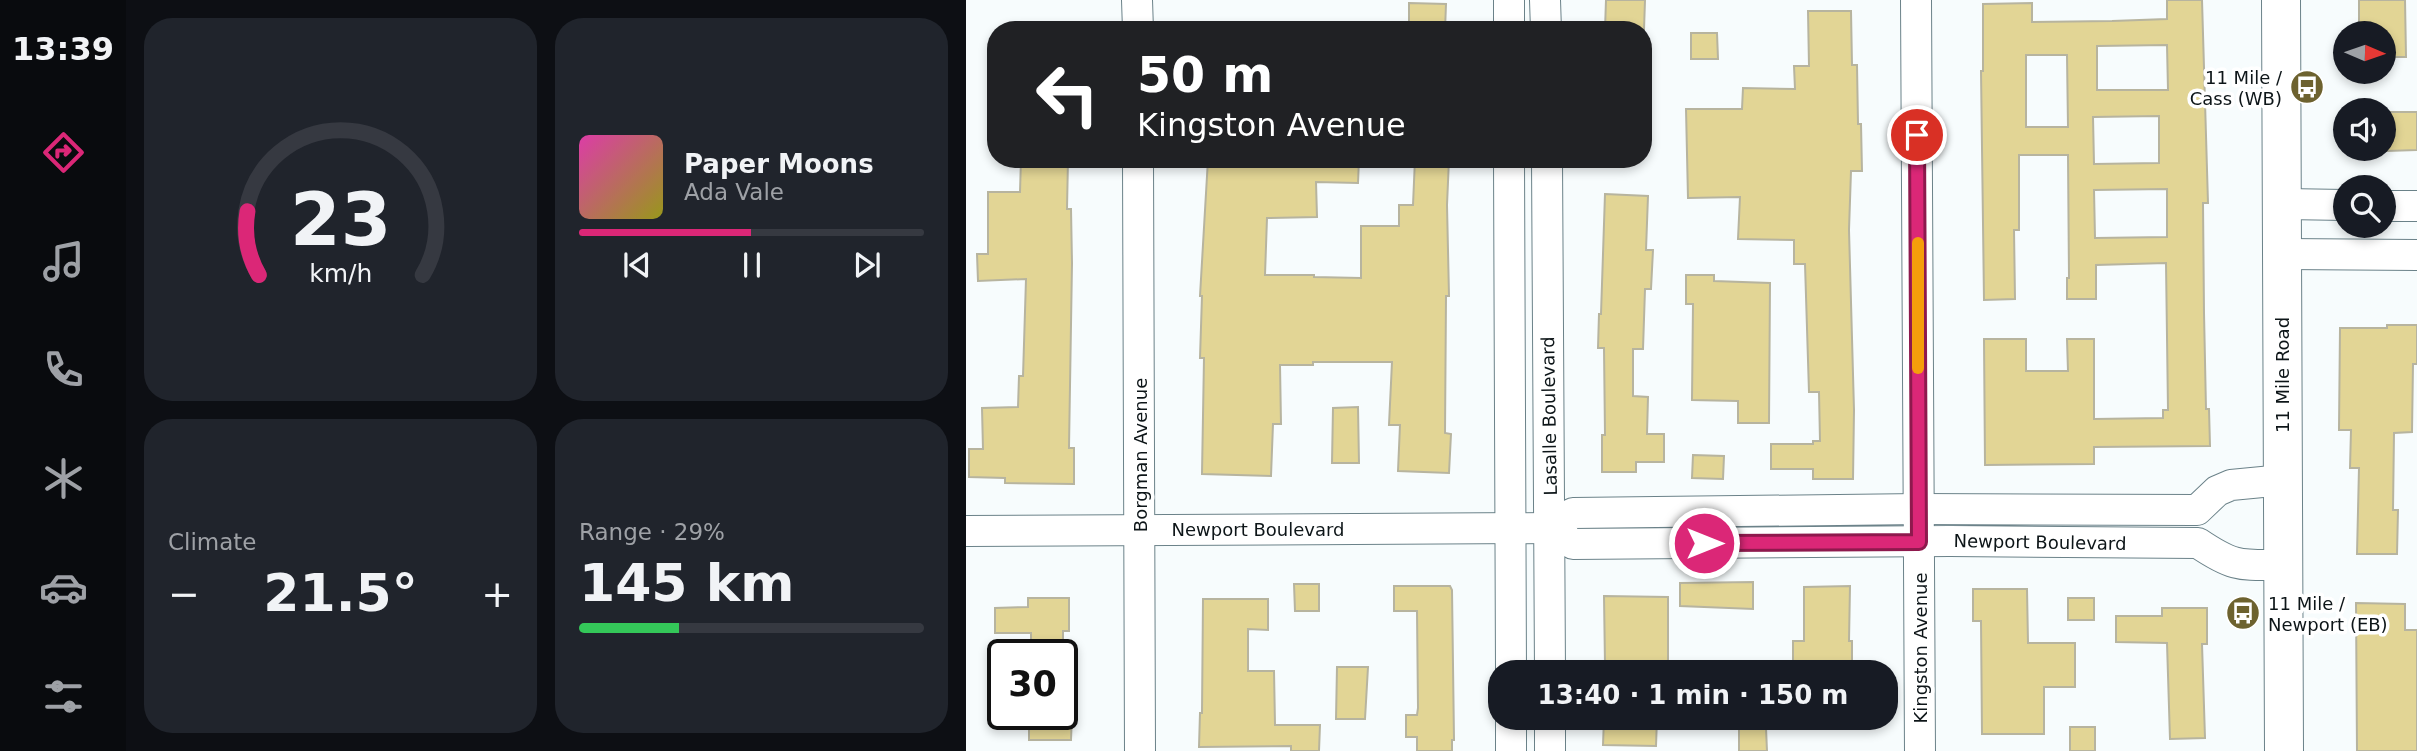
<!DOCTYPE html>
<meta charset="utf-8">
<style>
:root{--surface:#171b24;--page:#20242c;--text:#f1f3f6;--muted:#9ea1a6;--line:#363941;--accent:#db2777}
body{margin:0;font-family:"DejaVu Sans",sans-serif;background:var(--page);color:var(--text);height:100vh;display:flex;flex-direction:column;font-size:26px;white-space:nowrap}
*{box-sizing:border-box;margin:0}
p{font-size:23px;color:var(--muted)}
.icon{flex:none;width:38px;height:38px;fill:none;stroke:currentColor;stroke-width:2;stroke-linecap:round;stroke-linejoin:round}
.map{position:relative;flex:1;overflow:hidden}
.side{display:flex;flex-direction:column;gap:18px;padding:18px;background:#0d0f14;width:840px}
.side>*{flex:none}
.top-card{position:absolute;left:21px;top:21px;width:665px;height:147px;border-radius:28px;box-shadow:0 4px 10px #0003;background:#202124;color:#fff;overflow:hidden}
.needle{width:46px;rotate:92deg}
.fabs{position:absolute;left:1367px;top:21px;display:grid;gap:14px}
.fabs a{display:grid;place-items:center;width:63px;height:63px;border-radius:50%;background:var(--surface);box-shadow:0 4px 10px #0003;font-size:35px}
.speed{position:absolute;left:21px;top:639px;display:flex;gap:14px;font-size:35px;font-weight:700;text-align:center}
.speed>*{display:grid;place-content:center;width:91px;height:91px;border-radius:50%;background:var(--surface);box-shadow:0 4px 10px #0003;line-height:1}
.speed .limit{border:4px solid #111;border-radius:10px;background:#fff;color:#111}
.pin{position:absolute;display:grid;place-items:center;width:60px;height:60px;color:#fff;margin:-30px;border:4px solid #fff;border-radius:50%;box-shadow:0 2px 7px #0007}
.me{position:absolute;width:77px;margin:-38px;rotate:90deg;stroke-linejoin:round;filter:drop-shadow(0 0 5px #0008)}
.turn{display:flex;align-items:center;gap:24px;height:147px;padding:0 35px;font-size:32px}
.turn .icon{width:91px;height:91px;stroke-width:2.5}
.turn b{display:block;font-size:49px;line-height:60px}
.big{font-size:52px;font-weight:800;line-height:1.1}
.side .widget{flex:1;display:flex;flex-direction:column;justify-content:center;gap:10px;min-width:0;padding:0 24px;border-radius:28px;background:var(--page)}
.side .dial{align-items:center;gap:0}
.dial svg{height:182px;overflow:visible;fill:none;stroke:var(--line);stroke-width:7;stroke-linecap:round;text-anchor:middle}
.dial text{fill:var(--text);stroke:none}
.song{display:flex;align-items:center;gap:21px}
.cover{width:84px;height:84px;border-radius:10px;background:linear-gradient(135deg,hsl(320 70% 55%),hsl(60 70% 35%))}
.played{height:7px;border-radius:4px;background:linear-gradient(90deg,var(--accent) 50%,var(--line) 50%)}
.keys{display:flex;justify-content:space-around;direction:ltr}
.heat{display:flex;justify-content:space-between;align-items:center;font-size:38px;direction:ltr}
.charge{height:10px;border-radius:5px;background:linear-gradient(90deg,#34c759 29%,var(--line) 0)}
.side .tiles{flex:1;display:grid;gap:18px;grid-template-columns:repeat(2,1fr)}
.trip{position:absolute;left:522px;top:660px;width:410px;height:70px;border-radius:28px;background:var(--surface);box-shadow:0 4px 10px #0003;font-weight:800;line-height:70px;text-align:center}
main{display:flex;flex:1;min-height:0}
.dock{display:flex;flex-direction:column;width:126px;justify-content:space-around;align-items:center;background:#090b0e;color:var(--muted)}
.dock .icon{width:49px;height:49px}
.dock .current{color:var(--accent)}
.dock b{font-size:32px;color:var(--text)}
.map>svg:first-child{display:block}
</style>
<main>
<nav class="dock">
<b>13:39</b>
<svg class="icon current" aria-label="directions" viewBox="0 0 24 24"><path d="M12 3l9 9-9 9-9-9zM9 14v-3h6M13 9l2 2-2 2"/></svg>
<svg class="icon" aria-label="music" viewBox="0 0 24 24"><path d="M9 18V5l10-2v13"/><circle cx="6" cy="18" r="3"/><circle cx="16" cy="16" r="3"/></svg>
<svg class="icon" aria-label="phone" viewBox="0 0 24 24"><path d="M5 4h4l2 5-3 2q2 4 5 5l2-3 5 2v4C11 20 4 13 5 4z"/></svg>
<svg class="icon" aria-label="climate" viewBox="0 0 24 24"><path d="M12 3v18M4 7l16 10M4 17L20 7"/></svg>
<svg class="icon" aria-label="car" viewBox="0 0 24 24"><path d="M5 17H2v-5l4-1 3-4h7l3 4 3 1v5h-3M9 17h6M6 11h13"/><circle cx="7" cy="17" r="2"/><circle cx="17" cy="17" r="2"/></svg>
<svg class="icon" aria-label="filters" viewBox="0 0 24 24"><path d="M4 7h16M4 17h16"/><circle cx="9" cy="7" r="2"/><circle cx="15" cy="17" r="2"/></svg>
</nav>
<section class="side">
<div class="tiles">
<div class="widget dial"><svg viewBox="0 0 100 80">
<path d="M14 69A42 42 0 1 1 86 69"/>
<path d="M14 69A42 42 0 0 1 9 41" stroke="#db2777"/>
<text x="50" y="56" font-size="32" font-weight="700">23</text>
<text x="50" y="72" font-size="11">km/h</text>
</svg></div>
<div class="widget">
<div class="song"><i class="cover"></i><div><b>Paper Moons</b><p>Ada Vale</p></div></div>
<div class="played"></div>
<div class="keys"><svg class="icon" aria-label="previous" viewBox="0 0 24 24"><path d="M18 5L8 12l10 7zM5 5v14"/></svg><svg class="icon" aria-label="pause" viewBox="0 0 24 24"><path d="M8 5v14M16 5v14"/></svg><svg class="icon" aria-label="next" viewBox="0 0 24 24"><path d="M6 5l10 7-10 7zM19 5v14"/></svg></div>
</div>
<div class="widget"><p>Climate</p>
<div class="heat"><a>−</a><b class="big">21.5°</b><a>+</a></div>
</div>
<div class="widget"><p>Range · 29%</p><b class="big">145 km</b><div class="charge"></div></div>
</div>
</section>
<div class="map">
<svg width="1451" height="751" viewBox="0 0 1451 751">
<rect width="100%" height="100%" fill="#f7fcfd"/>
<!-- building -->
<g fill="#e2d595" stroke="#b7b49f" stroke-width="2" fill-rule="evenodd">
<path d="M640,0H679L678,30L639,29Z"/>
<path d="M1201,0H1236L1242,203H1237L1238,313L1240,409H1243L1244,446L1128,447V464L1019,465L1018,339H1060V371H1102L1101,339H1128V419L1197,418V410H1202L1200,263L1130,265V299H1101V278H1103L1102,155H1053V230H1048L1049,299L1018,300L1015,71H1017V4L1066,3V22L1146,21L1201,19ZM1201,45L1202,90H1131V46ZM1060,55H1101L1102,127H1060ZM1193,116V163L1128,164L1127,117ZM1201,189V237L1129,238L1128,190Z"/>
<path d="M1393,0H1439L1440,57H1418V33H1393Z"/>
<path d="M443,3L480,4L479,30H443Z"/>
<path d="M842,11H885L886,65H891L892,124H895L896,171H885L883,230L888,410L887,479H847V469H805V444H847V441H854L853,392H843L839,264H828V240L772,239L774,197L722,198L720,109H776L777,88L829,89L828,66H843Z"/>
<path d="M725,33H751L752,59H725Z"/>
<path d="M1421,112H1451V150L1421,151Z"/>
<path d="M55,159H102L101,209H105L106,263L103,448H108V484L39,483V478L3,477V449H17L16,408L52,407L53,376H57L60,279L12,281L11,254H22V192H54Z"/>
<path d="M242,159H292V162L393,159L392,183L350,182L351,217L301,218L299,275H348V277L395,278V226H433V205H447L449,159H483L481,205L483,296H480L479,433L485,434L483,473L432,471L434,425H423L426,362H347V365H314L315,424H307L305,476L236,474L238,358H234L236,296H234Z"/>
<path d="M639,194L682,196L680,250H687L685,289H679L677,349H667V396L682,397L681,434H698V462H670V472H636V435H639L638,348H632L633,314H635Z"/>
<path d="M720,275H748V281L804,283L803,423H772V401L726,400L727,304H720Z"/>
<path d="M1421,325H1451V364H1447L1446,432L1428,433L1427,510H1432L1431,554H1391L1393,468H1384L1385,430H1373L1374,328H1421Z"/>
<path d="M392,407L393,463H366L367,408Z"/>
<path d="M727,455L758,456L757,479L726,478Z"/>
<path d="M787,582V609L714,606V583Z"/>
<path d="M328,584H353V611H329Z"/>
<path d="M428,586H484L486,590L488,740H486V751H451V737H440V715H451L452,708L451,611H428Z"/>
<path d="M884,586L883,641H886V672H843V665H827V641H838V587Z"/>
<path d="M1007,589H1061L1062,643H1109V687H1078V734H1016L1015,621H1007Z"/>
<path d="M638,596L702,597V672H644V664H639Z"/>
<path d="M62,598H103V631H97V654H65V633H29V608L62,607Z"/>
<rect x="1102" y="598" width="26" height="22"/>
<path d="M237,599H302V630L282,629V671H308L309,725H354L353,751H325V746L233,747L234,713H236Z"/>
<path d="M1390,603L1439,604V630H1451V751H1391Z"/>
<path d="M1196,608H1241V644H1236L1239,738L1204,739L1201,643L1150,642V616H1196Z"/>
<path d="M371,667H402L399,719H370Z"/>
<path d="M63,714L106,715L105,740H63Z"/>
<path d="M638,718H691L690,746L637,745Z"/>
<rect x="1104" y="727" width="25" height="24"/>
<path d="M800,728L801,751H773V729Z"/>
</g>
<g fill="none" stroke-linecap="round" stroke-linejoin="round">
<!-- minor casing -->
<g stroke="#6b8289" stroke-width="32">
<g id="minor">
<path d="M171,0L172,30"/>
<path d="M543,0V30"/>
<path d="M579,0L580,30"/>
<path d="M950,0L954,751"/>
<path d="M172,159L174,751"/>
<path d="M543,159L545,672"/>
<path d="M581,159L584,672"/>
<path d="M1316,204L1379,205"/>
<path d="M1418,206H1451"/>
<path d="M1316,254L1451,255"/>
<path d="M1317,480L1265,485L1251,491L1231,510L953,509L607,513L584,528L607,544L984,541L1232,543C1269,568 1275,565 1317,565"/>
<path d="M0,531L584,528"/>
<path d="M545,718V751"/>
<path d="M584,718V751"/>
</g>
</g>
<!-- secondary casing -->
<g stroke="#6b8289" stroke-width="40">
<path id="secondary" d="M1315,0L1318,751"/>
</g>
<!-- minor -->
<use href="#minor" stroke="#fff" stroke-width="30"/>
<!-- secondary -->
<use href="#secondary" stroke="#fff" stroke-width="38"/>
</g>
<g fill="none" stroke-linecap="round" stroke-linejoin="round">
<!-- route casing -->
<g stroke="#8e194d" stroke-width="18">
<path id="route" d="M738,543L953,542L951,135"/>
</g>
<!-- route -->
<use href="#route" stroke="#db2777" stroke-width="12"/>
<!-- slow -->
<path stroke="#f59e0b" stroke-width="12" d="M952,243V368"/>
</g>
<!-- icons -->
<defs>
<g id="bus-disc" transform="scale(1.75)"><circle r="9.5" fill="#6d622f" stroke="#fff"/><path d="M-5-6H5V4H4V6H2V4H-2V6H-4V4H-5ZM-3.5-4V0h7V-4ZM-3.5 1.2v1.5H-2V1.2ZM2 1.2v1.5H3.5V1.2Z" fill="#fff"/></g>
</defs>
<g fill-rule="evenodd">
<use href="#bus-disc" x="1341" y="87"/>
<use href="#bus-disc" x="1277" y="613"/>
</g>
<g text-anchor="middle" dominant-baseline="central" stroke-width="7" stroke-linejoin="round" paint-order="stroke">
<!-- poi labels -->
<g font-size="18" fill="#0d1518" stroke="#fff" text-anchor="end">
<text x="1316" y="77">11 Mile /<tspan x="1316" dy="21">Cass (WB)</tspan></text>
<text x="1302" y="603" text-anchor="start">11 Mile /<tspan x="1302" dy="21">Newport (EB)</tspan></text>
</g>
<!-- street labels -->
<g font-size="18" fill="#0d1518" stroke="#fff">
<text transform="translate(1316 375) rotate(-90)">11 Mile Road</text>
<text transform="translate(583 416) rotate(-91)">Lasalle Boulevard</text>
<text transform="translate(174 455) rotate(-90)">Borgman Avenue</text>
<text x="292" y="529">Newport Boulevard</text>
<text transform="translate(1074 542) rotate(1)">Newport Boulevard</text>
<text transform="translate(954 648) rotate(-90)">Kingston Avenue</text>
</g>
</g>
</svg>
<div class="fabs">
<a><svg class="needle" viewBox="-14 -14 28 28"><path d="M0-13l5 13h-10z" fill="#e53935"/><path d="M0 13l5-13h-10z" fill="#9ea1a6"/></svg></a>
<a><svg class="icon" aria-label="sound" viewBox="0 0 24 24"><path d="M4 9h4l5-4v14l-5-4H4zM17 9q2 3 0 6"/></svg></a>
<a><svg class="icon" aria-label="search" viewBox="0 0 24 24"><circle cx="10" cy="10" r="6"/><path d="M15 15l6 6"/></svg></a>
</div>
<div class="speed"><div class="limit">30</div></div>
<div class="pin" style="left:951px;top:135px;background:#d93025"><svg class="icon" aria-label="arrive" viewBox="0 0 24 24"><path d="M6 21V4h12l-3 4 3 4H6"/></svg></div>
<svg class="me" style="left:738px;top:543px" viewBox="-20 -20 40 40"><circle r="17" fill="#db2777" stroke="#fff" stroke-width="3"/><path d="M0-11L8 9 0 5-8 9z" fill="#fff"/></svg>
<div class="trip">13:40 · 1 min · 150 m</div>
<div class="top-card">
<div class="turn"><svg class="icon" aria-label="left" viewBox="0 0 24 24"><path d="M17 20v-9H6M10 6l-5 5 5 5"/></svg><div><b>50 m</b>Kingston Avenue</div></div>
</div>
</div>
</main>
